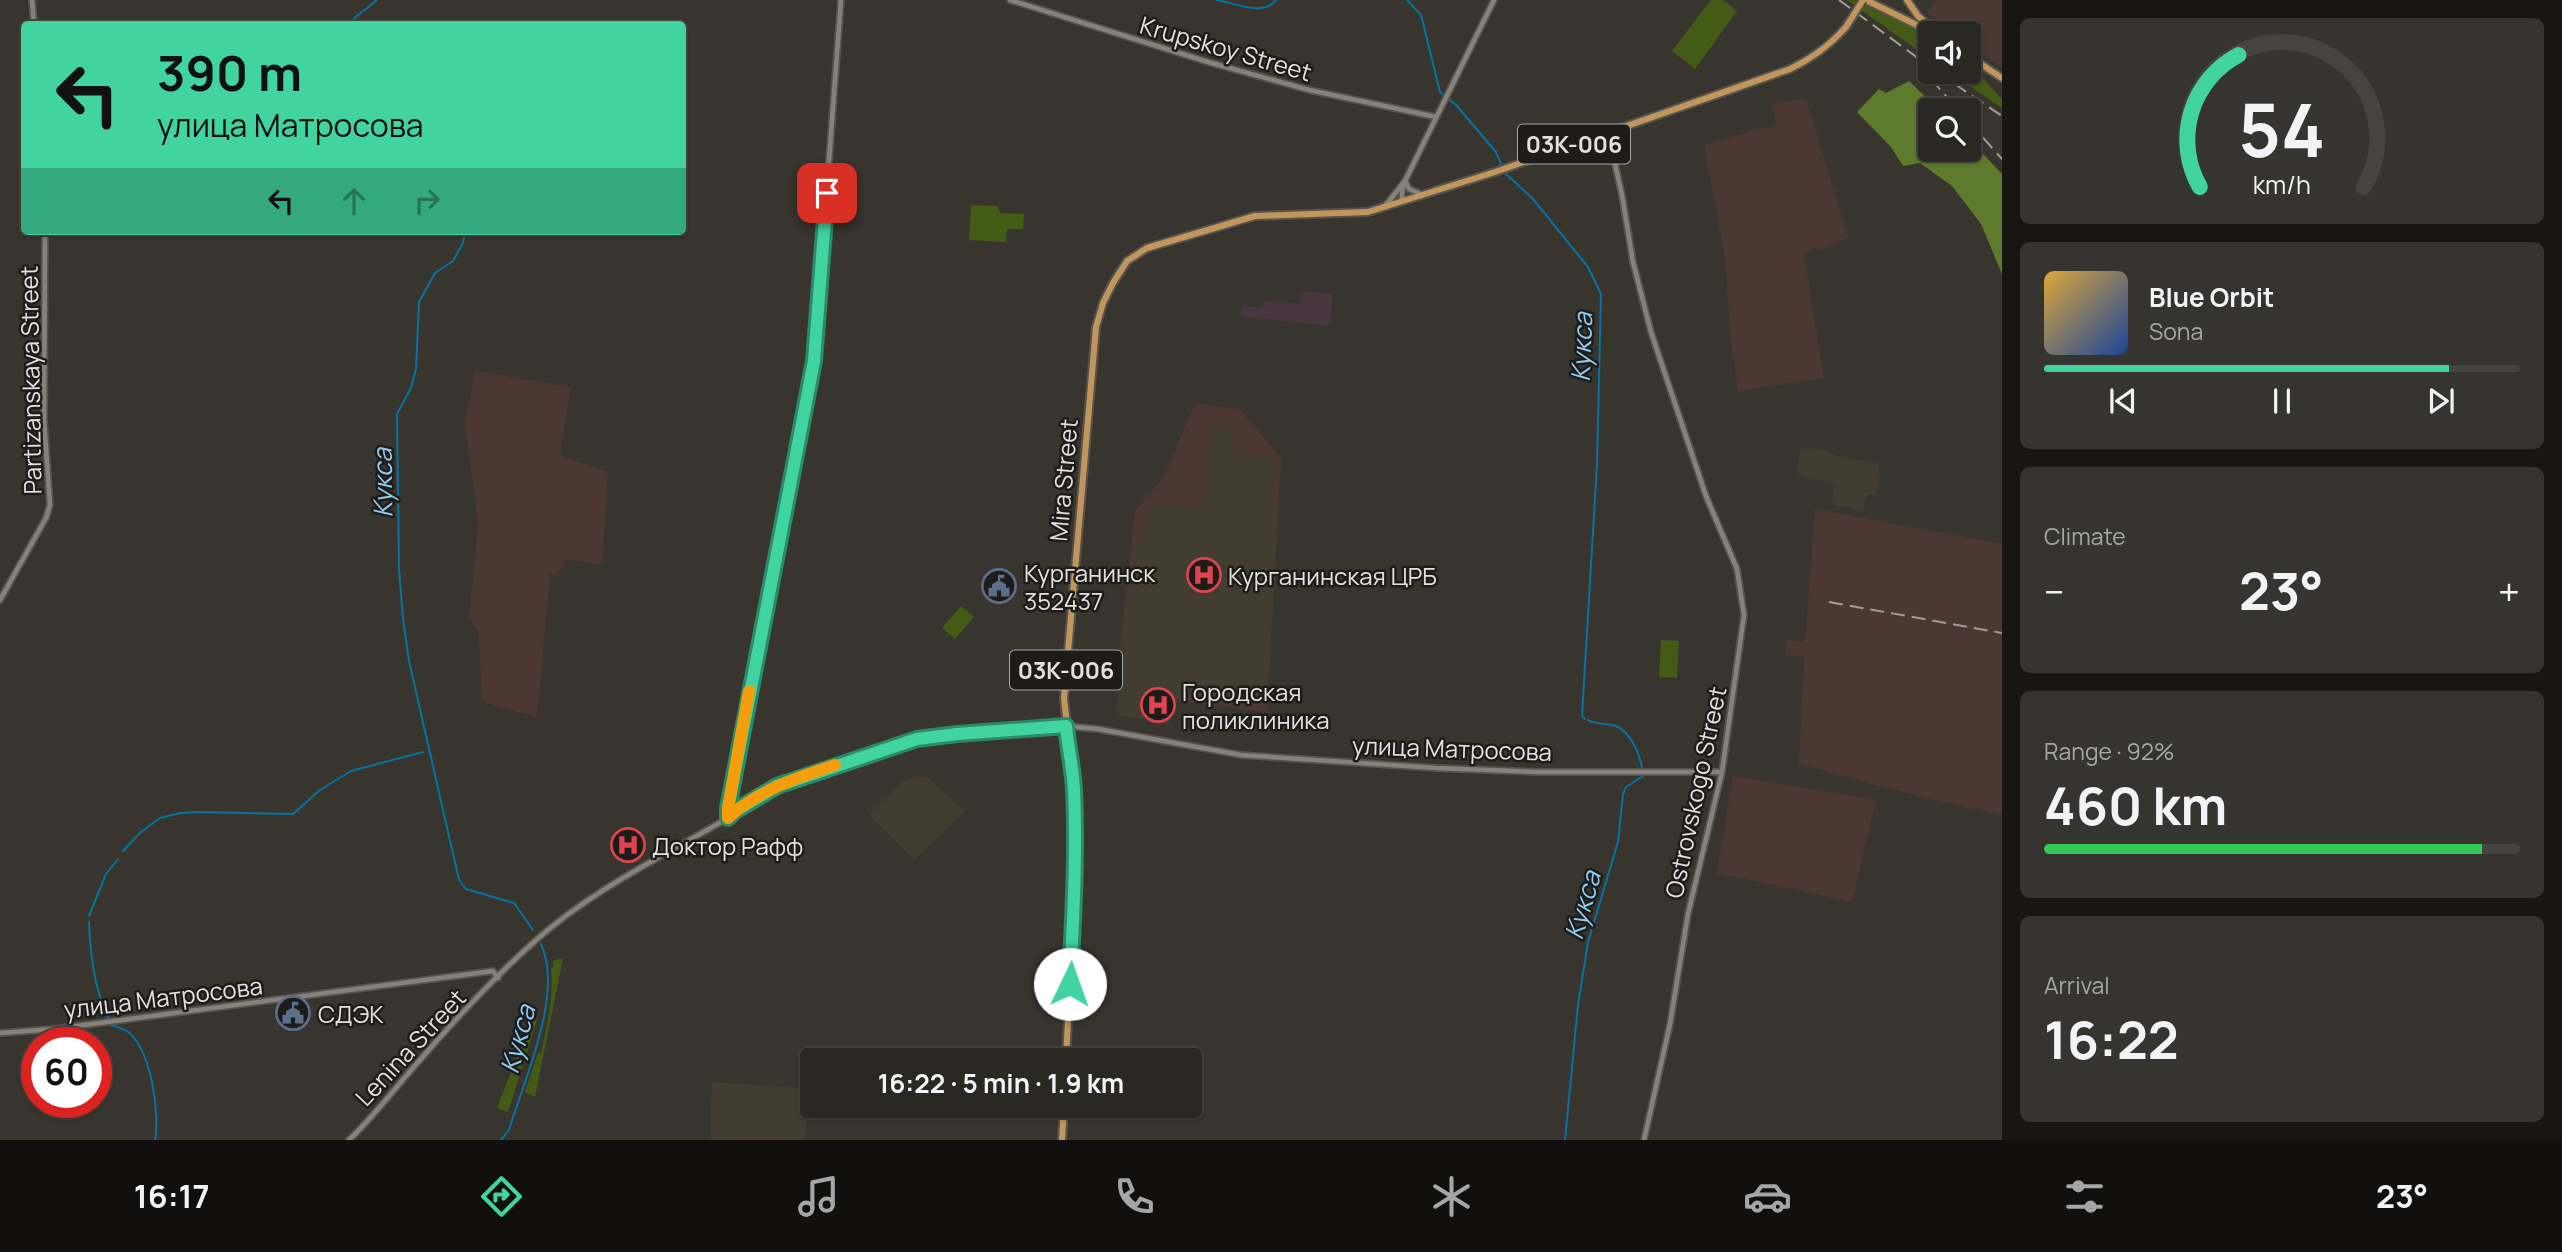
<!DOCTYPE html>
<meta charset="utf-8">
<style>
:root{--surface:#2a2823;--page:#363430;--text:#f1f3f6;--muted:#a5a6a6;--line:#464441;--accent:#41d4a1}
body{margin:0;font-family:Manrope,sans-serif;background:var(--page);color:var(--text);height:100vh;display:flex;flex-direction:column;font-size:26px;white-space:nowrap}
*{box-sizing:border-box;margin:0}
p{font-size:23px;color:var(--muted)}
.icon{flex:none;width:38px;height:38px;fill:none;stroke:currentColor;stroke-width:2;stroke-linecap:round;stroke-linejoin:round}
.map{position:relative;flex:1;overflow:hidden}
.details{display:flex;flex-direction:column;gap:18px;padding:18px;background:#171613;width:560px}
.details>*{flex:none}
.hud{position:absolute;left:21px;top:21px;width:665px;height:214px;border-radius:7px;box-shadow:0 2px 5px #0004,0 0 0 2px var(--line);background:#41d4a1;color:#111;overflow:hidden}
.controls{position:absolute;left:1918px;top:21px;display:grid;gap:14px}
.controls a{display:grid;place-items:center;width:63px;height:63px;border-radius:7px;background:var(--surface);box-shadow:0 2px 5px #0004,0 0 0 2px var(--line);font-size:35px}
.speed{position:absolute;left:21px;top:1027px;display:flex;gap:14px;font-size:35px;font-weight:700;text-align:center}
.speed>*{display:grid;place-content:center;width:91px;height:91px;border-radius:50%;background:var(--surface);box-shadow:0 2px 5px #0004,0 0 0 2px var(--line);line-height:1}
.speed .limit{border:10px solid #d22;background:#fff;color:#111}
.pin{position:absolute;display:grid;place-items:center;width:60px;height:60px;color:#fff;margin:-30px;border-radius:14px;box-shadow:0 4px 10px #0006}
.me{position:absolute;width:77px;margin:-38px;rotate:3deg;stroke-linejoin:round;filter:drop-shadow(0 0 5px #0008)}
.turn{display:flex;align-items:center;gap:24px;height:147px;padding:0 21px;font-size:32px}
.turn .icon{width:91px;height:91px;stroke-width:2.5}
.turn b{display:block;font-size:49px;line-height:60px}
.lanes{display:flex;align-items:center;height:66px;padding:0 21px;background:#0003;justify-content:center;gap:35px;direction:ltr}
.lanes .off{opacity:.35}
.big{font-size:52px;font-weight:700;line-height:1.1}
.details .widget{flex:1;display:flex;flex-direction:column;justify-content:center;gap:10px;min-width:0;padding:0 24px;border-radius:10px;background:var(--page)}
.details .dial{align-items:center;gap:0}
.dial svg{height:182px;overflow:visible;fill:none;stroke:var(--line);stroke-width:7;stroke-linecap:round;text-anchor:middle}
.dial text{fill:var(--text);stroke:none}
.song{display:flex;align-items:center;gap:21px}
.cover{width:84px;height:84px;border-radius:10px;background:linear-gradient(135deg,hsl(40 70% 55%),hsl(220 70% 35%))}
.played{height:7px;border-radius:4px;background:linear-gradient(90deg,var(--accent) 85%,var(--line) 85%)}
.keys{display:flex;justify-content:space-around;direction:ltr}
.heat{display:flex;justify-content:space-between;align-items:center;font-size:38px;direction:ltr}
.charge{height:10px;border-radius:5px;background:linear-gradient(90deg,#34c759 92%,var(--line) 0)}
.trip{position:absolute;left:800px;top:1048px;width:402px;height:70px;border-radius:7px;background:var(--surface);box-shadow:0 2px 5px #0004,0 0 0 2px var(--line);font-weight:700;line-height:70px;text-align:center}
.dock{display:flex;height:112px;justify-content:space-around;align-items:center;background:#11100e;color:var(--muted)}
.dock .icon{width:49px;height:49px}
.dock .current{color:var(--accent)}
.dock b{font-size:32px;color:var(--text)}
main{display:flex;flex:1;min-height:0}
.map>svg:first-child{display:block}
</style>
<main>
<div class="map">
<svg width="2002" height="1140" viewBox="0 0 2002 1140">
<rect width="100%" height="100%" fill="#38352f"/>
<!-- commercial -->
<path fill="#493740" d="M1302,291L1333,294L1330,326L1241,316L1242,306L1262,308L1264,301L1300,304Z"/>
<!-- industrial -->
<g fill="#4b3832">
<path d="M1936,0H2002V68L1969,45V33H1954L1927,12Z"/>
<path d="M1806,98L1848,237L1819,250L1818,247L1804,253L1824,378L1738,391L1731,343L1725,258L1704,145L1753,130L1776,126L1772,104Z"/>
<path d="M475,371L571,387L560,456L608,472L602,565L567,559L556,575L550,574L537,717L482,702L479,632L469,619L478,522L465,424Z"/>
<path d="M1195,403L1241,410L1281,459L1267,712L1115,693L1135,512L1165,475Z"/>
<path d="M1815,509L2002,544V815L1925,798L1799,764L1804,657L1785,655L1787,640L1805,642Z"/>
<path d="M1733,776L1876,800L1852,902L1717,873Z"/>
</g>
<!-- built -->
<g fill="#433c31">
<path d="M1211,422L1237,429L1234,450L1278,458L1271,501L1276,503L1275,581L1262,707L1177,693L1170,724L1116,715L1136,544L1141,541L1148,504L1203,507Z"/>
<path d="M1824,449L1836,456L1879,464L1880,476L1876,495L1867,494L1863,511L1832,504L1834,483L1796,475L1800,450Z"/>
<path d="M926,776L965,811L915,860L869,815L905,780Z"/>
<path d="M712,1082L810,1089L805,1140H710Z"/>
</g>
<!-- green -->
<g fill="#445b16">
<path d="M1711,0H1723L1737,11L1695,69L1672,51Z"/>
<path d="M1847,0H1854L1930,36V59Z"/>
<path d="M1969,61L1981,74V76L2002,99V108L1949,72H1969Z"/>
<path d="M971,205L997,206L1000,213L1024,214L1023,229H1007L1006,242L969,240Z"/>
<path d="M961,606L974,617L955,639L942,628Z"/>
<path d="M1661,640L1679,641L1677,678L1659,677Z"/>
<path d="M563,958L537,1087L535,1097L525,1092L538,1053H541C547,1026 554,997 551,968L553,967V961Z"/>
<path d="M532,1019L537,1020L508,1112L497,1108Z"/>
</g>
<!-- forest -->
<path fill="#5e7a2c" d="M1909,81L1939,110H1930V149H1969V139L2002,174V274L1981,224L1952,186L1920,163L1903,166L1891,147L1857,112L1879,89L1886,93Z"/>
<g fill="none" stroke-linecap="round" stroke-linejoin="round">
<!-- stream -->
<g stroke="#0673a0" stroke-width="2">
<path d="M1217,0C1235,3 1263,17 1276,0"/>
<path d="M1407,0L1421,15L1440,92L1456,105L1496,152L1502,167"/>
<path d="M347,24L377,0"/>
<path d="M1504,172L1533,199L1588,267L1601,294L1597,464L1582,716L1585,719"/>
<path d="M465,231L463,243L453,261L435,273L419,302L416,369L411,388L397,414L399,569L403,619L409,661L459,880L466,889L514,903L533,930"/>
<path d="M123,851L141,832L160,818L181,813L197,812L293,814L320,790L351,771L423,752"/>
<path d="M89,916L106,874L118,859"/>
<path d="M89,922C90,953 95,991 109,1019"/>
<path d="M111,1025C116,1027 122,1028 127,1031C151,1048 160,1113 155,1140"/>
<path d="M501,1140L509,1130C524,1080 564,994 541,944"/>
<path d="M1565,1140L1578,1005L1588,942L1618,842L1623,794L1626,787L1643,776C1642,759 1633,734 1616,726C1607,723 1597,725 1588,720"/>
</g>
<!-- tertiary casing -->
<g stroke="#56534e" stroke-width="8">
<g id="tertiary">
<path d="M32,0L34,24"/>
<path d="M1010,0L1208,62L1309,90L1436,117"/>
<path d="M1608,133L1622,195L1633,262L1651,332L1706,496L1737,569L1744,615L1722,772L1688,914L1670,1024L1644,1140"/>
<path d="M1402,201V191L1405,181L1494,0"/>
<path d="M1385,206L1405,181L1409,189L1421,194"/>
<path d="M0,600L46,518L50,505L44,420L45,231"/>
<path d="M728,818V808L814,361L841,0"/>
<path d="M0,1033L54,1029L493,971L498,978"/>
<path d="M349,1140C372,1118 392,1092 413,1068C450,1025 492,979 535,941C592,890 663,856 728,818L735,812L777,786L917,739L957,734L1066,726L1098,729L1241,755L1436,768L1536,772H1722"/>
</g>
</g>
<!-- primary casing -->
<g stroke="#56534e" stroke-width="10">
<g id="primary">
<path d="M1866,0L1933,33"/>
<path d="M1907,0L1918,16L1938,33"/>
<path d="M1969,56L2002,78"/>
<path d="M1066,1060L1075,878V827L1074,789L1064,698L1096,327L1103,303L1113,283L1127,261L1147,248L1255,216L1368,212L1495,172L1790,69C1813,58 1829,46 1846,27"/>
<path d="M1062,1140L1064,1106"/>
</g>
</g>
<!-- tertiary -->
<use href="#tertiary" stroke="#86827b" stroke-width="4.5"/>
<!-- primary -->
<use href="#primary" stroke="#c1965c" stroke-width="6"/>
<!-- rail -->
<g stroke="#a19e9a" stroke-width="2" stroke-dasharray="14 7" stroke-linecap="butt">
<path d="M1839,0L1930,67"/>
<path d="M1917,63L1958,110"/>
<path d="M1937,72L2002,116"/>
<path d="M1969,122L2002,159"/>
<path d="M1829,602L2002,633"/>
</g>
<!-- primary-bridge casing -->
<g stroke="#56534e" stroke-width="10" stroke-linecap="butt">
<path id="primary-bridge" d="M1846,27L1863,0"/>
</g>
<!-- primary-bridge -->
<use href="#primary-bridge" stroke="#c1965c" stroke-width="6"/>
</g>
<g fill="none" stroke-linecap="round" stroke-linejoin="round">
<!-- route casing -->
<g stroke="#2a8a69" stroke-width="18">
<path id="route" d="M827,193L814,361L728,808V818L735,811L777,786L917,739L957,734L1066,726C1068,747 1073,769 1074,790C1077,855 1073,920 1070,984"/>
</g>
<!-- route -->
<use href="#route" stroke="#41d4a1" stroke-width="12"/>
<!-- slow -->
<path stroke="#f59e0b" stroke-width="12" d="M749,691L728,808V818C756,791 799,777 835,765"/>
</g>
<!-- icons -->
<defs>
<g id="hospital-ring" transform="scale(1.75)"><circle r="9.5" fill="#1e1c1a" stroke="#e0444e" stroke-width="1.5"/><path d="M-5-5h3v3.5h4V-5h3V5h-3V1.5h-4V5h-3Z" fill="#e0444e"/></g>
<g id="civic-ring" transform="scale(1.75)"><circle r="9.5" fill="#1e1c1a" stroke="#5c6f8a" stroke-width="1.5"/><path d="M-.6-6.5H3V-4.5H.6V-3L4-1V1h2V6H-6V1h2V-1L-.6-3ZM-1.2 2.5V6h2.4V2.5Z" fill="#5c6f8a"/></g>
</defs>
<g fill-rule="evenodd">
<use href="#hospital-ring" x="1204" y="575"/>
<use href="#civic-ring" x="999" y="586"/>
<use href="#hospital-ring" x="1158" y="705"/>
<use href="#hospital-ring" x="628" y="845"/>
<use href="#civic-ring" x="293" y="1013"/>
</g>
<g text-anchor="middle" dominant-baseline="central" stroke-width="5" stroke-linejoin="round" paint-order="stroke">
<!-- shield labels -->
<g fill="#1e1c1a" stroke="#a8a6a2" stroke-width="2">
<rect x="1518" y="124.5" width="112" height="39" rx="5"/>
<rect x="1010" y="650.5" width="112" height="39" rx="5"/>
</g>
<g font-size="23" font-weight="bold" fill="#e3e1dd">
<text x="1574" y="144">03К-006</text>
<text x="1066" y="670">03К-006</text>
</g>
<!-- street labels -->
<g font-size="24" fill="#e3e1dd" stroke="#1e1c1a">
<text transform="translate(1226 48) rotate(16)">Krupskoy Street</text>
<text transform="translate(30 380) rotate(-91)">Partizanskaya Street</text>
<text transform="translate(1063 480) rotate(-85)">Mira Street</text>
<text transform="translate(1452 748) rotate(2)">улица Матросова</text>
<text transform="translate(1695 792) rotate(-78)">Ostrovskogo Street</text>
<text transform="translate(163 997) rotate(-7)">улица Матросова</text>
<text transform="translate(410 1047) rotate(-47)">Lenina Street</text>
</g>
<!-- poi labels -->
<g font-size="24" fill="#e3e1dd" stroke="#1e1c1a" text-anchor="start">
<text x="1024" y="572">Курганинск<tspan x="1024" dy="28">352437</tspan></text>
<text x="1228" y="575">Курганинская ЦРБ</text>
<text x="1182" y="691">Городская<tspan x="1182" dy="28">поликлиника</tspan></text>
<text x="652" y="845">Доктор Рафф</text>
<text x="318" y="1013">СДЭК</text>
</g>
<!-- water labels -->
<g font-size="26" font-style="italic" fill="#8ecdf3" stroke="#1e1c1a">
<text transform="translate(1581 347) rotate(-88)">Кукса</text>
<text transform="translate(382 483) rotate(-91)">Кукса</text>
<text transform="translate(1582 905) rotate(-74)">Кукса</text>
<text transform="translate(517 1039) rotate(-75)">Кукса</text>
</g>
</g>
</svg>
<div class="controls">
<a><svg class="icon" aria-label="sound" viewBox="0 0 24 24"><path d="M4 9h4l5-4v14l-5-4H4zM17 9q2 3 0 6"/></svg></a>
<a><svg class="icon" aria-label="search" viewBox="0 0 24 24"><circle cx="10" cy="10" r="6"/><path d="M15 15l6 6"/></svg></a>
</div>
<div class="speed"><div class="limit">60</div></div>
<div class="pin" style="left:827px;top:193px;background:#d93025"><svg class="icon" aria-label="arrive" viewBox="0 0 24 24"><path d="M6 21V4h12l-3 4 3 4H6"/></svg></div>
<svg class="me" style="left:1070px;top:984px" viewBox="-20 -20 40 40"><circle r="19" fill="#fff"/><path d="M0-13L10 11 0 6-10 11z" fill="#41d4a1"/></svg>
<div class="trip">16:22 · 5 min · 1.9 km</div>
<div class="hud">
<div class="turn"><svg class="icon" aria-label="left" viewBox="0 0 24 24"><path d="M17 20v-9H6M10 6l-5 5 5 5"/></svg><div><b>390 m</b>улица Матросова</div></div>
<div class="lanes"><svg class="icon" aria-label="left" viewBox="0 0 24 24"><path d="M17 20v-9H6M10 6l-5 5 5 5"/></svg><svg class="icon off" aria-label="ahead" viewBox="0 0 24 24"><path d="M12 20V5M6 11l6-6 6 6"/></svg><svg class="icon off" aria-label="right" viewBox="0 0 24 24"><path d="M7 20v-9h11M14 6l5 5-5 5"/></svg></div>
</div>
</div>
<section class="details">
<div class="widget dial"><svg viewBox="0 0 100 80">
<path d="M14 69A42 42 0 1 1 86 69"/>
<path d="M14 69A42 42 0 0 1 31 11" stroke="#41d4a1"/>
<text x="50" y="56" font-size="32" font-weight="700">54</text>
<text x="50" y="72" font-size="11">km/h</text>
</svg></div>
<div class="widget">
<div class="song"><i class="cover"></i><div><b>Blue Orbit</b><p>Sona</p></div></div>
<div class="played"></div>
<div class="keys"><svg class="icon" aria-label="previous" viewBox="0 0 24 24"><path d="M18 5L8 12l10 7zM5 5v14"/></svg><svg class="icon" aria-label="pause" viewBox="0 0 24 24"><path d="M8 5v14M16 5v14"/></svg><svg class="icon" aria-label="next" viewBox="0 0 24 24"><path d="M6 5l10 7-10 7zM19 5v14"/></svg></div>
</div>
<div class="widget"><p>Climate</p>
<div class="heat"><a>−</a><b class="big">23°</b><a>+</a></div>
</div>
<div class="widget"><p>Range · 92%</p><b class="big">460 km</b><div class="charge"></div></div>
<div class="widget"><p>Arrival</p><b class="big">16:22</b></div>
</section>
</main>
<nav class="dock">
<b>16:17</b>
<svg class="icon current" aria-label="directions" viewBox="0 0 24 24"><path d="M12 3l9 9-9 9-9-9zM9 14v-3h6M13 9l2 2-2 2"/></svg>
<svg class="icon" aria-label="music" viewBox="0 0 24 24"><path d="M9 18V5l10-2v13"/><circle cx="6" cy="18" r="3"/><circle cx="16" cy="16" r="3"/></svg>
<svg class="icon" aria-label="phone" viewBox="0 0 24 24"><path d="M5 4h4l2 5-3 2q2 4 5 5l2-3 5 2v4C11 20 4 13 5 4z"/></svg>
<svg class="icon" aria-label="climate" viewBox="0 0 24 24"><path d="M12 3v18M4 7l16 10M4 17L20 7"/></svg>
<svg class="icon" aria-label="car" viewBox="0 0 24 24"><path d="M5 17H2v-5l4-1 3-4h7l3 4 3 1v5h-3M9 17h6M6 11h13"/><circle cx="7" cy="17" r="2"/><circle cx="17" cy="17" r="2"/></svg>
<svg class="icon" aria-label="filters" viewBox="0 0 24 24"><path d="M4 7h16M4 17h16"/><circle cx="9" cy="7" r="2"/><circle cx="15" cy="17" r="2"/></svg>
<b>23°</b>
</nav>
